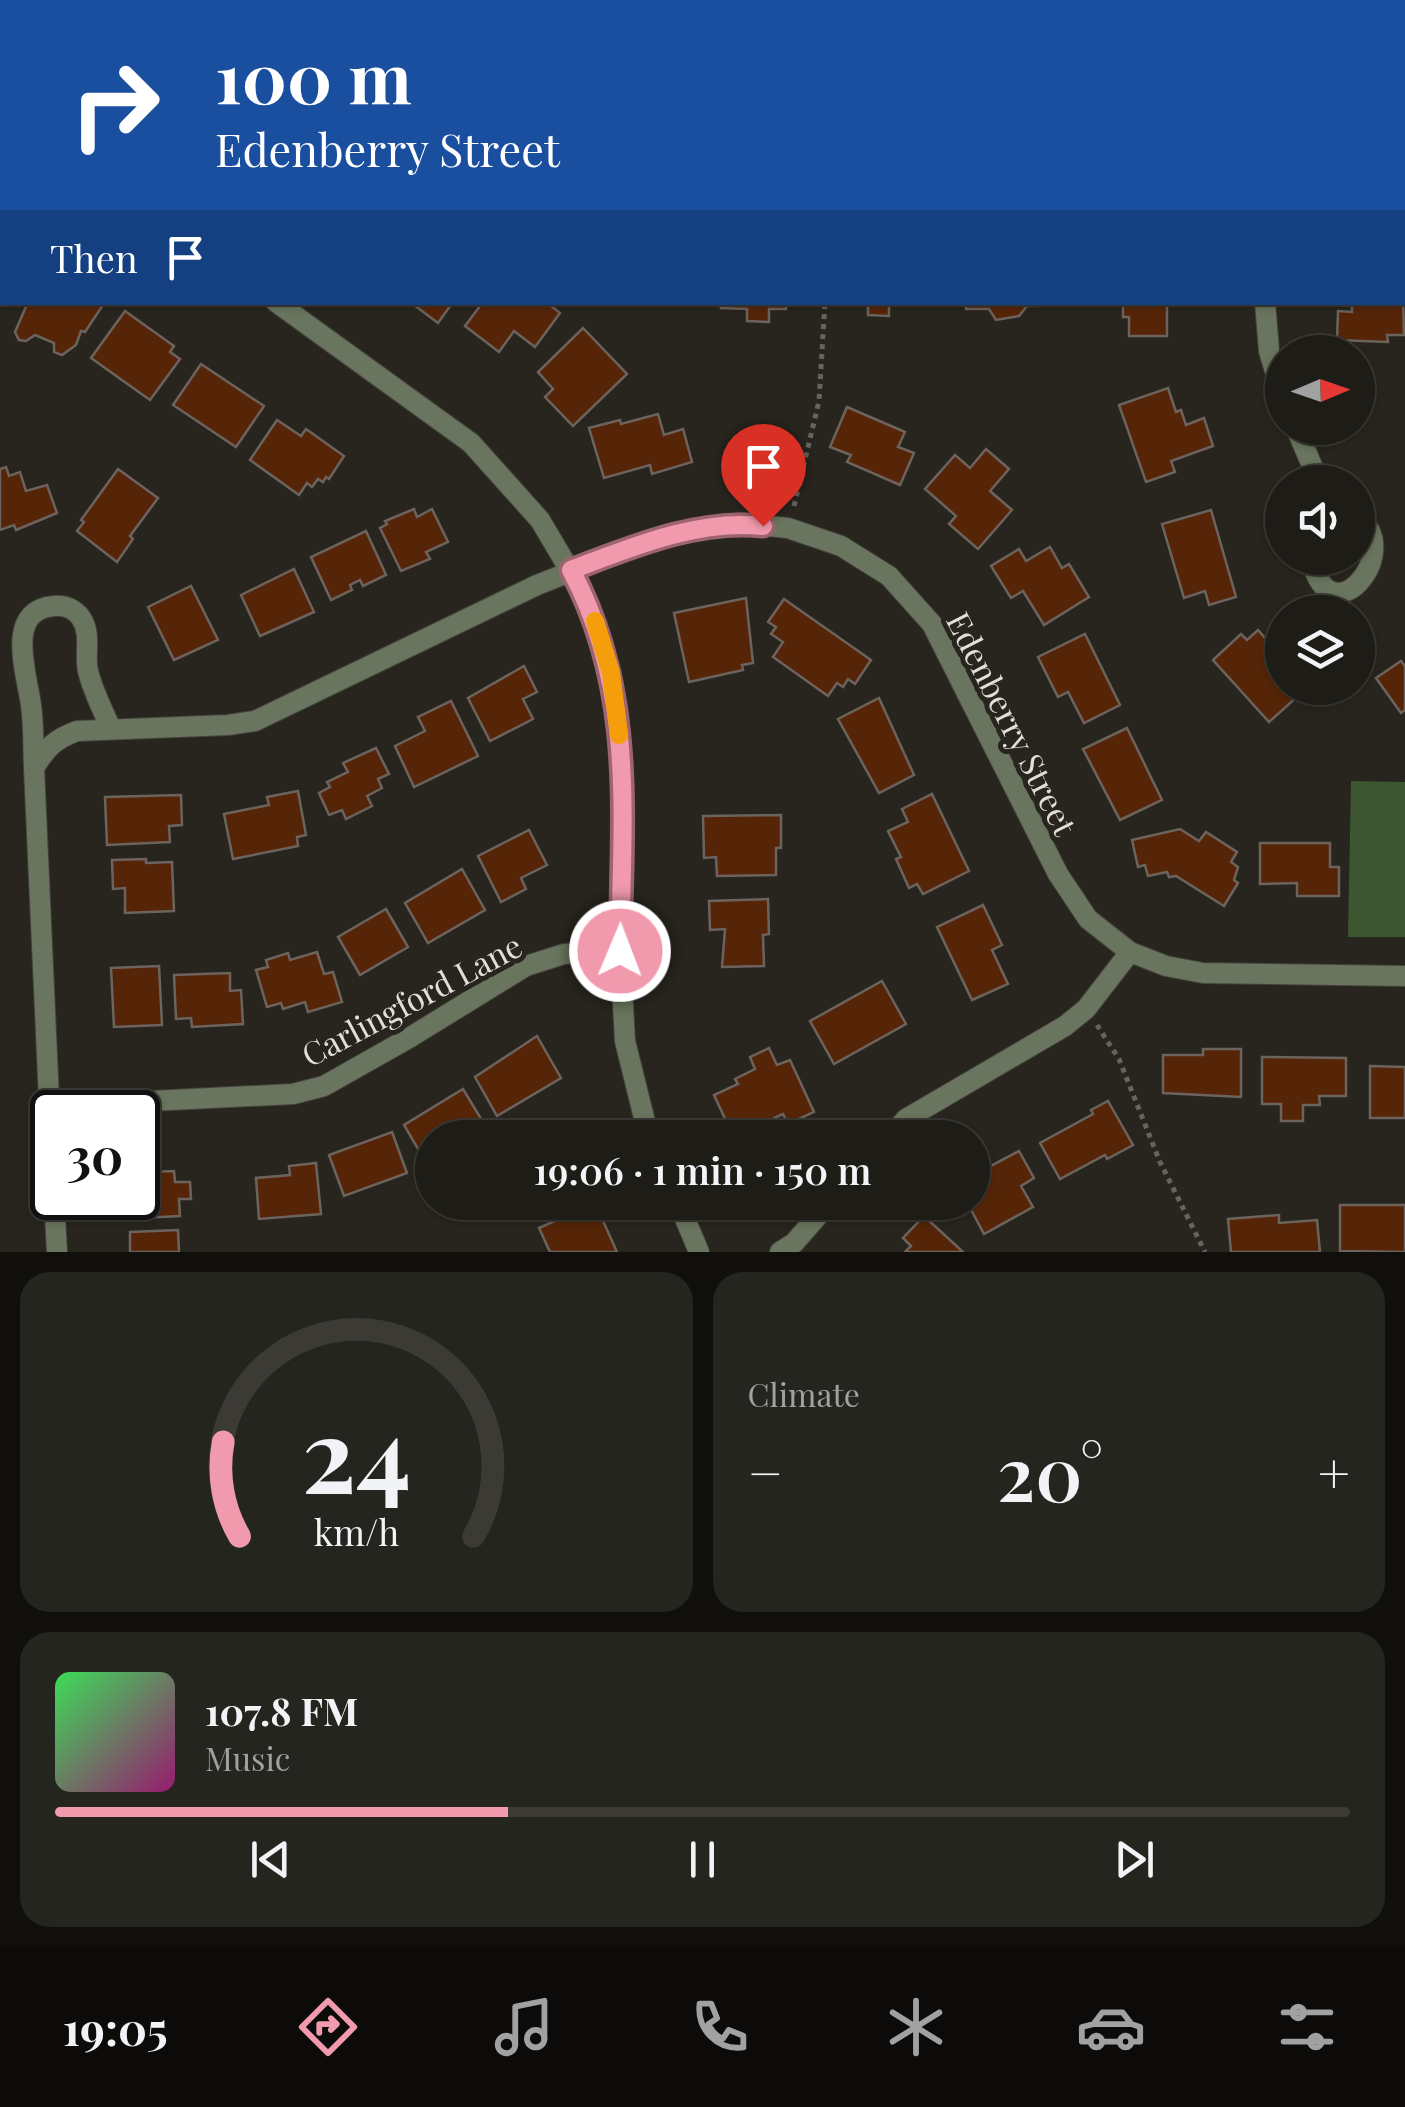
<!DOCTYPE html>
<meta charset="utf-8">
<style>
:root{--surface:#1d1c16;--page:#25251f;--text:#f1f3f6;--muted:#a0a1a1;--line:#3b3a35;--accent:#f29aad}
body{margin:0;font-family:"Playfair Display",serif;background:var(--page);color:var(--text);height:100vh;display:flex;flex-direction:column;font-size:38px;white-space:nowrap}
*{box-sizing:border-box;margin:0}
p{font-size:32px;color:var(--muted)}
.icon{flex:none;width:55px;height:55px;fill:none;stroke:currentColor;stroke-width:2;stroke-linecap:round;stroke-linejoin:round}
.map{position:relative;height:1252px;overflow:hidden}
.drawer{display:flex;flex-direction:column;gap:20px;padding:20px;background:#100f0c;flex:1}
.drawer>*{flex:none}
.banner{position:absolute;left:0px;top:0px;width:1405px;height:305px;box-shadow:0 2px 8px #0004,0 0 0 2px var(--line);background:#1a4fa0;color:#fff;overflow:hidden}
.needle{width:65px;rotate:88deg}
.buttons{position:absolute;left:1265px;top:335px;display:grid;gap:20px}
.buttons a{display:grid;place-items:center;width:110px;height:110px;border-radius:50%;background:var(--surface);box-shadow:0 2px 8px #0004,0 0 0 2px var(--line);font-size:50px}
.speed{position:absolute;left:30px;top:1090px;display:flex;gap:20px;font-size:50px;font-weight:700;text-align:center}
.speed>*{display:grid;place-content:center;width:130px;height:130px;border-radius:50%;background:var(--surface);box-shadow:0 2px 8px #0004,0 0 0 2px var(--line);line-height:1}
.speed .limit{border:5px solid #111;border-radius:15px;background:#fff;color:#111}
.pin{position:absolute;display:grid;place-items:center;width:85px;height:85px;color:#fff;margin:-102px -42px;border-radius:50% 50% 50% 0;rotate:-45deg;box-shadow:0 0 10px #0007}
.pin .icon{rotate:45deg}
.me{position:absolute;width:110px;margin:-55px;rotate:1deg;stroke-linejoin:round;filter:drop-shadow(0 0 8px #0008)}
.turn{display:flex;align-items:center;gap:35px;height:210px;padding:0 50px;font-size:45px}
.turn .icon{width:130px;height:130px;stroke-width:2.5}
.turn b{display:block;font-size:70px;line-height:85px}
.then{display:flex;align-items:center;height:95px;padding:0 50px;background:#0003;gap:20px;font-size:38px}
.big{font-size:75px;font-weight:600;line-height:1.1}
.drawer .tile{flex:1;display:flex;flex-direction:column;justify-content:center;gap:15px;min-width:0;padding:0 35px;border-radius:30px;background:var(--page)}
.drawer .dial{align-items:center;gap:0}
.dial svg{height:260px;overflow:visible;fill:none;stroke:var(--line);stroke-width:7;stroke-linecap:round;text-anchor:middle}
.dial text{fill:var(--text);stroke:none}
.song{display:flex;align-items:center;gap:30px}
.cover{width:120px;height:120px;border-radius:15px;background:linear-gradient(135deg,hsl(130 70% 55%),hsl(320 70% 35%))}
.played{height:10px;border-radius:5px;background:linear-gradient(90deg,var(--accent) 35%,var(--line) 35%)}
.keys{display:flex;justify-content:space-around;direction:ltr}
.heat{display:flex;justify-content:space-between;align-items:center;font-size:55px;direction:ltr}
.drawer .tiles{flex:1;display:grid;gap:20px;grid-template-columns:1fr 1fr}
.tile:last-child{grid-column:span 2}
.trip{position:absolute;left:415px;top:1120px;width:575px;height:100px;border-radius:50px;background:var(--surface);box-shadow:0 2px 8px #0004,0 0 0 2px var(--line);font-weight:600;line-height:100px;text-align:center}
.tab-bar{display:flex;height:160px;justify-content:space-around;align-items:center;background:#0c0b09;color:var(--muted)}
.tab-bar .icon{width:70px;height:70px}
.tab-bar .selected{color:var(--accent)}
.tab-bar b{font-size:45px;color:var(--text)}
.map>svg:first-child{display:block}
</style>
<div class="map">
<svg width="1405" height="1252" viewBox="0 0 1405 1252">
<rect width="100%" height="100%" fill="#27251d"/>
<!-- green -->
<path fill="#3d5632" d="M1351,781L1405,782V937H1348Z"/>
<!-- building -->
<g fill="#562508" stroke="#6d635e" stroke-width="2.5">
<path d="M0,0H8L2,2V63Z"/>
<path d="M1402,260L1404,335H1387L1388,342L1337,340L1338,311L1352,312V302H1402Z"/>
<path d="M28,302H105L85,332L81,331L76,345L62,355L54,352V343L35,335L26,341L19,340L15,332Z"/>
<path d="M410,302H453L438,323Z"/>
<path d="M483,302H546L560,313L535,347L514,331L499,352L465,326Z"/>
<path d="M721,302H786V309H769V322L747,321V309L721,308Z"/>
<path d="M863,302H889V316L868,315V303Z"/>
<path d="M966,302H1038V306H1027L1019,316L996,320L989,309H966Z"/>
<path d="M1123,302H1167V336H1129V317H1123Z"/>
<path d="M125,311L174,346L170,352L180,359L150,400L91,358Z"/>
<path d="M583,328L627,374L573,426L545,397L553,389L538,372Z"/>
<path d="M201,364L264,406L236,447L173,405Z"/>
<path d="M1168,388L1176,412L1181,410L1186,425L1204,418L1213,446L1171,461L1175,472L1146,482L1119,405Z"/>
<path d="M847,407L905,432L898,447L914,453L900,485L847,462L851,455L830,447Z"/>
<path d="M658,414L664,435L683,429L692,462L652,474L650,465L604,478L589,428L620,420L621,424Z"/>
<path d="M277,420L301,436L306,429L344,456L329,479L326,477L323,482L318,479L312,487L307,483L299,495L250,460Z"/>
<path d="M986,449L1009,469L990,491L1012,510L978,549L949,524L956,516L925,489L955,455L970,468Z"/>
<path d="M6,467L9,476L20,472L26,491L47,485L57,513L16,530L14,525L0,530V469Z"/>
<path d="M118,469L158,498L130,536L133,539L117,562L77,531L84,522L81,520Z"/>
<path d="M414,509L417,517L432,509L448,542L426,552L430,559L401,571L380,528L387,524L385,521Z"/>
<path d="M1211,510L1236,597L1209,605L1205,591L1184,598L1162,524Z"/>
<path d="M366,531L386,575L363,586L360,580L350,585L352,590L331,600L311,557Z"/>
<path d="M1050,547L1062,568L1069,564L1089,597L1044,625L1023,591L1011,598L991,566L1019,549L1026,561Z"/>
<path d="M294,569L314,612L260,636L241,595Z"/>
<path d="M191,586L218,640L174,660L148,607Z"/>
<path d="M746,598L753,663L742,665L743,670L689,682L674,613Z"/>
<path d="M784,599L871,660L855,684L848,679L843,687L837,683L828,696L773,657L783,642L771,634L776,627L768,622Z"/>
<path d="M1258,630L1282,657V688H1307L1269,722L1213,660L1241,634L1247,640Z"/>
<path d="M1085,634L1120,705L1084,723L1068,692L1058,697L1038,657Z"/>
<path d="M1401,661L1405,666V710L1401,713L1376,678Z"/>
<path d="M524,666L537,692L523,699L533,719L490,741L468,698Z"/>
<path d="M879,698L914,775L879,793L838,719Z"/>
<path d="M451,701L478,756L414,787L395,746L425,731L418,717Z"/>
<path d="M1127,728L1162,800L1120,820L1083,749Z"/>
<path d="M376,748L389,774L378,779L382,788L367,796L372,806L346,819L342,810L329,815L319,793L330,787L327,782L348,772L343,763Z"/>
<path d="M298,791L306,835L297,837L298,846L233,859L224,814L269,805L267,797Z"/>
<path d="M932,794L969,871L923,894L917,884L909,888L896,859L901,857L888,831L908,822L902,809Z"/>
<path d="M181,795L182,825L169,826L170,842L107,845L105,797Z"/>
<path d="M781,815V848H776V875L717,876L716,857L704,858L703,816Z"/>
<path d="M1180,829L1199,841L1206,832L1237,852L1231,862L1238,867L1234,880L1238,883L1224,906L1176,876L1169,877L1167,872L1148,876L1145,865L1138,867L1132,840Z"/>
<path d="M529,830L547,865L521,878L526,889L501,902L478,856Z"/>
<path d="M1260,843H1330V867H1339V896H1297V883L1260,884Z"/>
<path d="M146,859V863L172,862L174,911L125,913V888L113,889L112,860Z"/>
<path d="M462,869L485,910L428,943L405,903Z"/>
<path d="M768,899L769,934L763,935L764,966L722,967L725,929L710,930L709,901Z"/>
<path d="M983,905L1002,945L992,950L1008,984L972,1000L937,927Z"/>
<path d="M386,909L408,947L360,975L338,937Z"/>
<path d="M317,952L324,974L333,972L342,1002L308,1012L305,1002L283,1009L281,1003L267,1007L256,970L268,967L266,960L288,953L290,960Z"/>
<path d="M159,966L162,1025L114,1027L111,968Z"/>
<path d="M230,973V991L241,990L243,1024L192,1027L191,1018L176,1019L174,975Z"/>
<path d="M882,981L906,1024L834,1064L810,1021Z"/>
<path d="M537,1036L561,1078L497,1116L475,1077Z"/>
<path d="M769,1048L777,1065L790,1060L814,1112L788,1124L783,1114L774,1118L777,1124L752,1136L734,1138L714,1095L738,1084L735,1079L755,1069L750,1057Z"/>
<path d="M1203,1049H1241V1097L1163,1093V1055H1203Z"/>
<path d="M1262,1057L1346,1058V1096H1319L1320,1105H1303V1121H1281V1104H1262Z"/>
<path d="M1370,1066L1405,1067V1118H1370Z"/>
<path d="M463,1089L492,1137L432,1138V1173L404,1125Z"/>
<path d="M1108,1101L1133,1145L1107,1159L1105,1155L1060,1179L1040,1143L1093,1114L1091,1110Z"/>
<path d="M392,1132L407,1173L344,1196L329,1155Z"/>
<path d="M1019,1151L1034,1178L1021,1186L1033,1207L984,1234L967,1202H972V1176Z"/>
<path d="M316,1163L321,1214L259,1219L256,1178L290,1175L289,1166Z"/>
<path d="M150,1167V1172L174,1171L175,1182H190L191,1199H179L180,1216L141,1218L140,1204H134V1198H138V1168Z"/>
<path d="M595,1203L617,1252H550L539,1228Z"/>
<path d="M1340,1205H1405V1252L1340,1251Z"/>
<path d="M1279,1215V1223L1317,1220L1320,1252H1231L1228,1219Z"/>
<path d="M924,1216L963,1252H905L911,1246L903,1238Z"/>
<path d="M178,1230L179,1252H130V1232Z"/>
</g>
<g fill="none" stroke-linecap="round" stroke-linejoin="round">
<!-- street casing -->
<g stroke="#45433b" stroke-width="22">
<g id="street">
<path d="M829,2V0"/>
<path d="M0,148L2,149"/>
<path d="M1402,174H1405"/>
<path d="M276,302L471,443L540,520L585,596L611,673L618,713L621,780L620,951L625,1041L649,1138"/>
<path d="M1265,302L1269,351L1282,395"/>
<path d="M1296,428L1319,482"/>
<path d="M1311,558C1330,643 1405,550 1358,518"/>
<path d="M34,767C33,746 34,725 31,705C27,674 4,610 54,606C65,605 75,609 81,618C92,634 84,654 88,671C93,692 103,710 111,729"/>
<path d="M50,1106L293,1094L324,1086L409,1038L526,966L564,954L620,951"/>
<path d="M889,1138L906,1119L1065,1026L1086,1009L1130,952"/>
<path d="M52,1166L34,768C46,748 55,739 77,731L228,725L255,721L537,585L636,546L686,531L738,523L788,528L841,546L889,576L932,624L1058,874L1088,919L1130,952L1166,966L1203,973L1405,976"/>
<path d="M54,1198L57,1252"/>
<path d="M678,1202L699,1252"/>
<path d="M780,1252L794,1243L830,1202"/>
</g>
</g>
<!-- path -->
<g stroke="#66645d" stroke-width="5" stroke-dasharray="5 5" stroke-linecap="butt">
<path d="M0,106H2"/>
<path d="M1402,131H1405"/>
<path d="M794,506L819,401L825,302"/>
<path d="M1097,1025L1119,1059L1160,1162L1205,1252"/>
</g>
<!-- street -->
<use href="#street" stroke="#69755e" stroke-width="20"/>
</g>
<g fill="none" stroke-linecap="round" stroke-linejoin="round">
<!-- route casing -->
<g stroke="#9d6470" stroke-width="25">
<path id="route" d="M620,951C622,818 636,692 571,570C632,547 697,519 763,526"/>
</g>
<!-- route -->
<use href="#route" stroke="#f29aad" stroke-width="18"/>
<!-- slow -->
<path stroke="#f59e0b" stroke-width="18" d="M595,621L611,673L619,735"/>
</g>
<g text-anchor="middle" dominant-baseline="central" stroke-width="10" stroke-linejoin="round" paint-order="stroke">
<!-- street labels -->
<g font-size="32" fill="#e1dfda" stroke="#27251d">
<text transform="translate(1013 723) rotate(63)">Edenberry Street</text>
<text transform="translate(411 999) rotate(-28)">Carlingford Lane</text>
</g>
</g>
</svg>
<div class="buttons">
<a><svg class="needle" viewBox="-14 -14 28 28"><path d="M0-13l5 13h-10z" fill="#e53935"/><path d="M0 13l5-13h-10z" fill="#a0a1a1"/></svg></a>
<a><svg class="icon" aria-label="sound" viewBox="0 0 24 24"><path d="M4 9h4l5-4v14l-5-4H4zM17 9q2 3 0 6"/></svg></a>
<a><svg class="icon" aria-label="layers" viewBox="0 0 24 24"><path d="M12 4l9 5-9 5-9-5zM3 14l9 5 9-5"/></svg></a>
</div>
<div class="speed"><div class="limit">30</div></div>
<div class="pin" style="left:763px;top:526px;background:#d93025"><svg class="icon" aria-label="arrive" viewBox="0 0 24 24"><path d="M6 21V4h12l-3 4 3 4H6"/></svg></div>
<svg class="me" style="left:620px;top:951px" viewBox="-20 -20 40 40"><circle r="17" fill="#f29aad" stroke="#fff" stroke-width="3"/><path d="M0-11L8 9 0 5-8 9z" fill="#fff"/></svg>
<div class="trip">19:06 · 1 min · 150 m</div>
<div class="banner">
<div class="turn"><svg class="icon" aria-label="right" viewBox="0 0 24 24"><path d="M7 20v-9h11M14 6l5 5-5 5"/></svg><div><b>100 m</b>Edenberry Street</div></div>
<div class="then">Then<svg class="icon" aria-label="arrive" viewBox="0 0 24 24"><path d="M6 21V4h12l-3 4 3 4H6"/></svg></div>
</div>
</div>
<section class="drawer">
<div class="tiles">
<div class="tile dial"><svg viewBox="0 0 100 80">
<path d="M14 69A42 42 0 1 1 86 69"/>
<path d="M14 69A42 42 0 0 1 9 40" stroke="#f29aad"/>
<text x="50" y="56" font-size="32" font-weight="700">24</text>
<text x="50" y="72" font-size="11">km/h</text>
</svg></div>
<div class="tile"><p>Climate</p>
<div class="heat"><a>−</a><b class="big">20°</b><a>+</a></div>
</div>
<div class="tile">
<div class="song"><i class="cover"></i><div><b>107.8 FM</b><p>Music</p></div></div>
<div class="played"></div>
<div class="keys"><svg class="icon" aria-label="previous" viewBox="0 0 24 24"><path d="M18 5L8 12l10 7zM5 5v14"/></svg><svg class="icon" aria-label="pause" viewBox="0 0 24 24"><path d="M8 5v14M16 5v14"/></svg><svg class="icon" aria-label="next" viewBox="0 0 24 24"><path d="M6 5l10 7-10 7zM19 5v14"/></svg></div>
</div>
</div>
</section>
<nav class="tab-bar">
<b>19:05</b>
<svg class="icon selected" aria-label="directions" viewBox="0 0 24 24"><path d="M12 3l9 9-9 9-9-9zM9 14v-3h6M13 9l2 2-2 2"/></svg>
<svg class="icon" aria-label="music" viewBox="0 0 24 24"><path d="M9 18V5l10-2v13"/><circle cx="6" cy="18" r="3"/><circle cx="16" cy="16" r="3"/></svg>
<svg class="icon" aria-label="phone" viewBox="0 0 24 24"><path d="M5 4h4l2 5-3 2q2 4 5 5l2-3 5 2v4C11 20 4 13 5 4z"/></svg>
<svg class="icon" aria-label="climate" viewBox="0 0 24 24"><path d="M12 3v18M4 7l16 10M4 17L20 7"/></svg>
<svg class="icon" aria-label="car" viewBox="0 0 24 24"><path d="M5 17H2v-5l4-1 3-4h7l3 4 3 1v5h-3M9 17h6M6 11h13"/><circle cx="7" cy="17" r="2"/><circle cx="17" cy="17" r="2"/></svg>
<svg class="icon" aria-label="filters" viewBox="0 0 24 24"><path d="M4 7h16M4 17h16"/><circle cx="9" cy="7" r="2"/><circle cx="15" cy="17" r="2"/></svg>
</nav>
